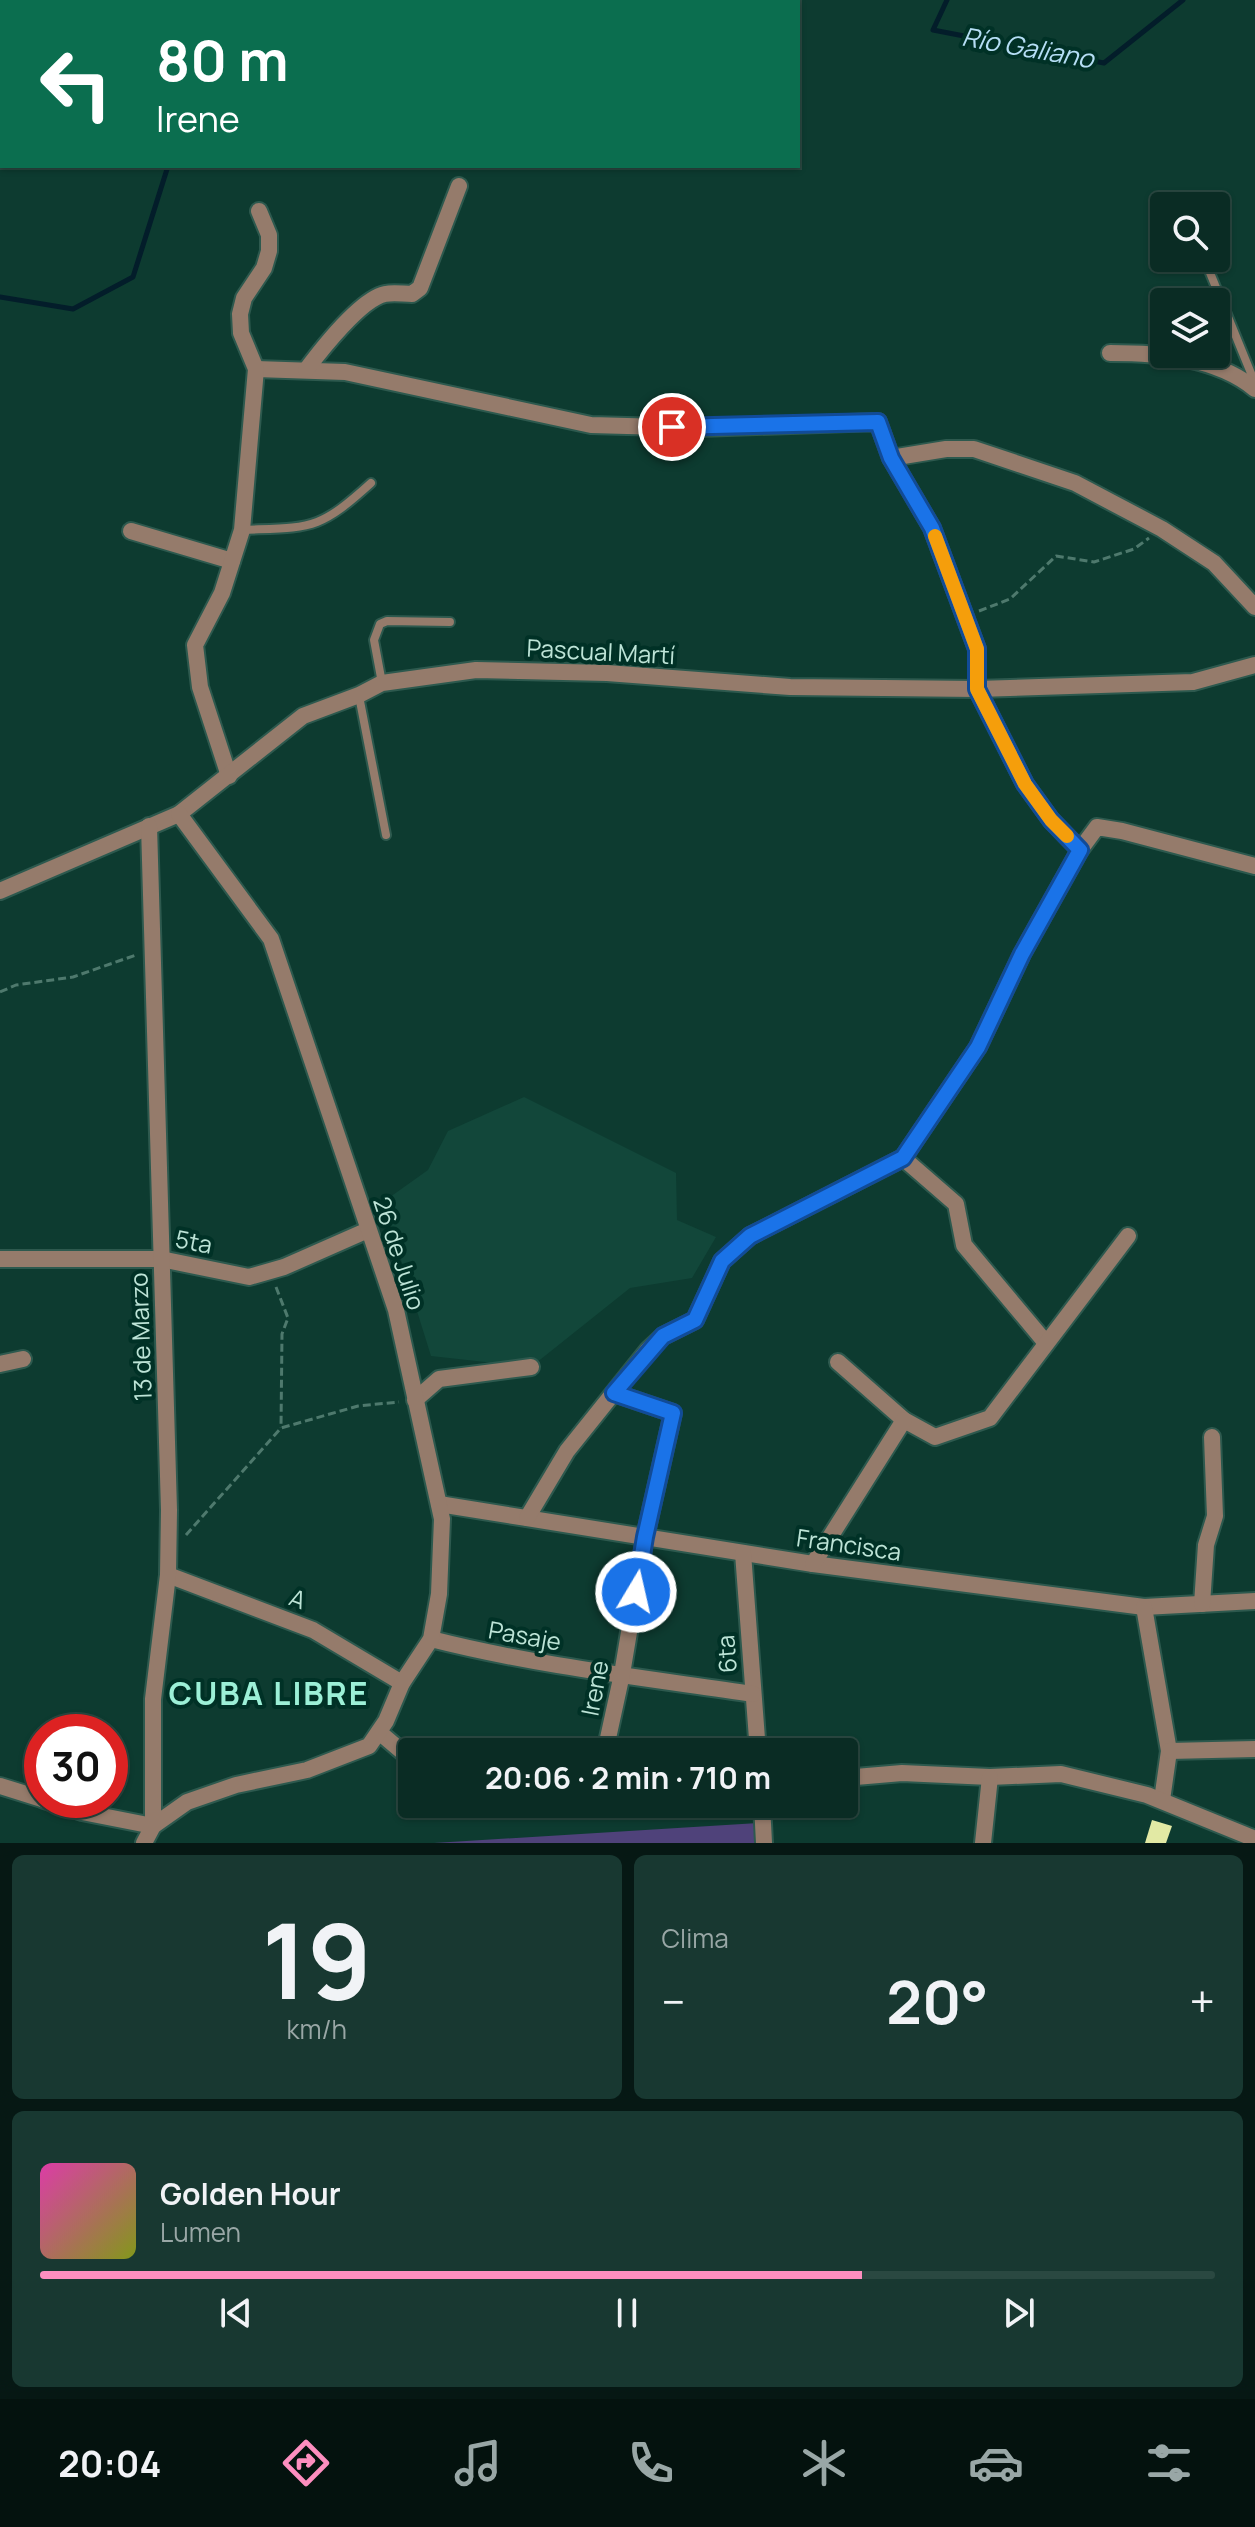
<!DOCTYPE html>
<html lang="es">
<meta charset="utf-8">
<style>
:root{--surface:#0a2c24;--page:#183831;--text:#f1f3f6;--muted:#99a7a6;--line:#2a4841;--accent:#fd8ebf}
body{margin:0;font-family:Manrope,sans-serif;background:var(--page);color:var(--text);height:100vh;display:flex;flex-direction:column;font-size:30px;white-space:nowrap}
*{box-sizing:border-box;margin:0}
p{font-size:26px;color:var(--muted)}
.icon{flex:none;width:44px;height:44px;fill:none;stroke:currentColor;stroke-width:2;stroke-linecap:round;stroke-linejoin:round}
.map{position:relative;height:1843px;overflow:hidden}
.details{display:flex;flex-direction:column;gap:12px;padding:12px;background:#061814;flex:1}
.details>*{flex:none}
.guide{position:absolute;left:0px;top:0px;width:800px;height:168px;box-shadow:0 2px 6px #0004,0 0 0 2px var(--line);background:#0b6e4f;color:#fff;overflow:hidden}
.tools{position:absolute;left:1150px;top:192px;display:grid;gap:16px}
.tools a{display:grid;place-items:center;width:80px;height:80px;border-radius:8px;background:var(--surface);box-shadow:0 2px 6px #0004,0 0 0 2px var(--line);font-size:40px}
.speed{position:absolute;left:24px;top:1714px;display:flex;gap:16px;font-size:40px;font-weight:700;text-align:center}
.speed>*{display:grid;place-content:center;width:104px;height:104px;border-radius:50%;background:var(--surface);box-shadow:0 2px 6px #0004,0 0 0 2px var(--line);line-height:1}
.speed .limit{border:12px solid #d22;background:#fff;color:#111}
.pin{position:absolute;display:grid;place-items:center;width:68px;height:68px;color:#fff;margin:-34px;border:4px solid #fff;border-radius:50%;box-shadow:0 2px 8px #0007}
.me{position:absolute;width:88px;margin:-44px;rotate:9deg;stroke-linejoin:round;filter:drop-shadow(0 0 6px #0008)}
.turn{display:flex;align-items:center;gap:28px;height:168px;padding:0 24px;font-size:36px}
.turn .icon{width:104px;height:104px;stroke-width:2.5}
.turn b{display:block;font-size:56px;line-height:68px}
.big{font-size:60px;font-weight:700;line-height:1.1}
.details .widget{flex:1;display:flex;flex-direction:column;justify-content:center;gap:12px;min-width:0;padding:0 28px;border-radius:12px;background:var(--page)}
.details .dial{align-items:center;gap:0}
.dial b{font-size:104px;line-height:1}
.song{display:flex;align-items:center;gap:24px}
.cover{width:96px;height:96px;border-radius:12px;background:linear-gradient(135deg,hsl(320 70% 55%),hsl(70 70% 35%))}
.played{height:8px;border-radius:4px;background:linear-gradient(90deg,var(--accent) 70%,var(--line) 70%)}
.keys{display:flex;justify-content:space-around;direction:ltr}
.heat{display:flex;justify-content:space-between;align-items:center;font-size:44px;direction:ltr}
.details .tiles{flex:1;display:grid;gap:12px;grid-template-columns:1fr 1fr}
.widget:last-child{grid-column:span 2}
.trip{position:absolute;left:398px;top:1738px;width:460px;height:80px;border-radius:8px;background:var(--surface);box-shadow:0 2px 6px #0004,0 0 0 2px var(--line);font-weight:700;line-height:80px;text-align:center}
.tabs{display:flex;height:128px;justify-content:space-around;align-items:center;background:#04120e;color:var(--muted)}
.tabs .icon{width:56px;height:56px}
.tabs .current{color:var(--accent)}
.tabs b{font-size:36px;color:var(--text)}
.map>svg:first-child{display:block}
</style>
<div class="map">
<svg width="1255" height="1843" viewBox="0 0 1255 1843">
<rect width="100%" height="100%" fill="#0d3b30"/>
<!-- built -->
<path fill="#12473a" d="M524,1097L676,1173L677,1220L716,1237L692,1278L630,1288L531,1367L431,1356L383,1202L428,1170L448,1131Z"/>
<!-- green -->
<path fill="#4f427a" d="M758,1823V1843H434Z"/>
<g fill="none" stroke-linecap="round" stroke-linejoin="round">
<!-- stream -->
<g stroke="#031d2a" stroke-width="5">
<path d="M947,0L933,30L1104,63L1183,0"/>
<path d="M247,2L248,0"/>
<path d="M0,297L73,309L133,277L168,166"/>
</g>
</g>
<!-- building -->
<path fill="#e2e9a4" d="M1152,1820L1172,1826L1166,1843H1145Z"/>
<g fill="none" stroke-linecap="round" stroke-linejoin="round">
<!-- service casing -->
<g stroke="#2d594e" stroke-width="12">
<g id="service">
<path d="M1204,258L1255,383"/>
<path d="M242,530C312,527 318,531 371,483"/>
<path d="M382,683L374,640L380,624L387,621L450,622"/>
<path d="M359,696L386,835"/>
</g>
</g>
<!-- minor casing -->
<g stroke="#2d594e" stroke-width="20">
<g id="minor">
<path d="M0,31L2,32"/>
<path d="M1110,353C1159,353 1216,357 1255,389"/>
<path d="M256,369L345,372L591,425L699,428L878,422L891,458L932,528L977,649V689L1025,784L1051,820L1080,850"/>
<path d="M306,370C321,350 361,299 385,294C394,292 403,294 412,294L420,288L459,186"/>
<path d="M891,458L946,449H974L1075,483L1162,529L1214,563L1255,607"/>
<path d="M131,531L232,561"/>
<path d="M229,776L200,687L195,645L222,593L242,530L256,369L241,333L240,314L244,298L264,268L269,251V235L259,211"/>
<path d="M0,891L179,814L303,716L359,695L382,683L476,670L607,673L790,687L977,689L1193,682L1255,665"/>
<path d="M903,1158L956,1204L964,1245L1046,1343"/>
<path d="M0,1259H161L249,1277L284,1267L368,1230"/>
<path d="M838,1362L904,1420L935,1437L990,1418L1128,1236"/>
<path d="M0,1364L23,1359"/>
<path d="M415,1400L439,1379L531,1367"/>
<path d="M439,1504L813,1564L1144,1607L1255,1601"/>
<path d="M527,1518L567,1451L648,1350L663,1336L695,1320L722,1261L750,1236L903,1158L978,1047L1022,954L1080,850L1097,827L1122,831L1255,866"/>
<path d="M743,1553L758,1752"/>
<path d="M813,1564L904,1420"/>
<path d="M168,1575L313,1630L402,1683"/>
<path d="M1202,1604L1206,1545L1215,1516L1212,1437"/>
<path d="M1144,1607L1169,1751L1162,1800"/>
<path d="M431,1639C537,1666 645,1678 753,1694"/>
<path d="M379,1732L412,1760"/>
<path d="M1169,1751L1255,1749"/>
<path d="M605,1752L622,1674L645,1537L673,1413L614,1393"/>
<path d="M844,1778L902,1773L990,1777L1061,1774L1147,1795L1255,1839"/>
<path d="M0,1786L42,1799"/>
<path d="M44,1800L82,1812L153,1826"/>
<path d="M762,1804L764,1843"/>
<path d="M153,1826L187,1802L236,1785L307,1770L369,1746L386,1721L402,1683L431,1639L439,1594L442,1519L396,1310L271,939L179,814"/>
<path d="M144,1843L153,1826V1699L168,1575L169,1510L149,826"/>
<path d="M983,1843L990,1777"/>
</g>
</g>
<!-- path -->
<g stroke="#4e796d" stroke-width="3" stroke-dasharray="8 4" stroke-linecap="butt">
<path d="M979,611L1010,599L1056,556L1094,562L1134,549L1149,538"/>
<path d="M0,992L16,985L73,977L136,955"/>
<path d="M276,1287L288,1318L282,1334L281,1428"/>
<path d="M186,1535L281,1428L358,1406L399,1402"/>
</g>
<!-- service -->
<use href="#service" stroke="#957b6b" stroke-width="8"/>
<!-- minor -->
<use href="#minor" stroke="#957b6b" stroke-width="16"/>
</g>
<g fill="none" stroke-linecap="round" stroke-linejoin="round">
<!-- route casing -->
<g stroke="#114b97" stroke-width="20">
<path id="route" d="M636,1592L645,1537L673,1413L614,1393L663,1336L695,1320L722,1261L750,1236L903,1158L978,1047L1022,954L1080,850L1051,820L1025,784L977,689V649L932,528L891,458L878,422L672,427"/>
</g>
<!-- route -->
<use href="#route" stroke="#1a73e8" stroke-width="14"/>
<!-- slow -->
<path stroke="#f59e0b" stroke-width="14" d="M935,536L977,649V689L1025,784L1051,820L1067,836"/>
</g>
<g text-anchor="middle" dominant-baseline="central" stroke-width="8" stroke-linejoin="round" paint-order="stroke">
<!-- street labels -->
<g font-size="24" fill="#bde4d7" stroke="#003126">
<text transform="translate(601 651) rotate(3)">Pascual Martí</text>
<text transform="translate(194 1241) rotate(11)">5ta</text>
<text transform="translate(400 1253) rotate(72)">26 de Julio</text>
<text transform="translate(140 1337) rotate(-92)">13 de Marzo</text>
<text transform="translate(849 1544) rotate(8)">Francisca</text>
<text transform="translate(298 1598) rotate(21)">A</text>
<text transform="translate(525 1635) rotate(10)">Pasaje</text>
<text transform="translate(726 1654) rotate(-94)">6ta</text>
<text transform="translate(594 1688) rotate(-79)">Irene</text>
</g>
<!-- water labels -->
<g font-size="26" font-style="italic" fill="#b5def5" stroke="#003126">
<text transform="translate(1028 47) rotate(10)">Río Galiano</text>
</g>
<!-- district labels -->
<g font-size="32" font-weight="bold" letter-spacing="2" fill="#9cf0d7" stroke="#003126">
<text x="269" y="1693">CUBA LIBRE</text>
</g>
</g>
</svg>
<div class="tools">
<a><svg class="icon" aria-label="search" viewBox="0 0 24 24"><circle cx="10" cy="10" r="6"/><path d="M15 15l6 6"/></svg></a>
<a><svg class="icon" aria-label="layers" viewBox="0 0 24 24"><path d="M12 4l9 5-9 5-9-5zM3 14l9 5 9-5"/></svg></a>
</div>
<div class="speed"><div class="limit">30</div></div>
<div class="pin" style="left:672px;top:427px;background:#d93025"><svg class="icon" aria-label="arrive" viewBox="0 0 24 24"><path d="M6 21V4h12l-3 4 3 4H6"/></svg></div>
<svg class="me" style="left:636px;top:1592px" viewBox="-20 -20 40 40"><circle r="17" fill="#1a73e8" stroke="#fff" stroke-width="3"/><path d="M0-11L8 9 0 5-8 9z" fill="#fff"/></svg>
<div class="trip">20:06 · 2 min · 710 m</div>
<div class="guide">
<div class="turn"><svg class="icon" aria-label="left" viewBox="0 0 24 24"><path d="M17 20v-9H6M10 6l-5 5 5 5"/></svg><div><b>80 m</b>Irene</div></div>
</div>
</div>
<section class="details">
<div class="tiles">
<div class="widget dial"><b>19</b><p>km/h</p></div>
<div class="widget"><p>Clima</p>
<div class="heat"><a>−</a><b class="big">20°</b><a>+</a></div>
</div>
<div class="widget">
<div class="song"><i class="cover"></i><div><b>Golden Hour</b><p>Lumen</p></div></div>
<div class="played"></div>
<div class="keys"><svg class="icon" aria-label="previous" viewBox="0 0 24 24"><path d="M18 5L8 12l10 7zM5 5v14"/></svg><svg class="icon" aria-label="pause" viewBox="0 0 24 24"><path d="M8 5v14M16 5v14"/></svg><svg class="icon" aria-label="next" viewBox="0 0 24 24"><path d="M6 5l10 7-10 7zM19 5v14"/></svg></div>
</div>
</div>
</section>
<nav class="tabs">
<b>20:04</b>
<svg class="icon current" aria-label="directions" viewBox="0 0 24 24"><path d="M12 3l9 9-9 9-9-9zM9 14v-3h6M13 9l2 2-2 2"/></svg>
<svg class="icon" aria-label="music" viewBox="0 0 24 24"><path d="M9 18V5l10-2v13"/><circle cx="6" cy="18" r="3"/><circle cx="16" cy="16" r="3"/></svg>
<svg class="icon" aria-label="phone" viewBox="0 0 24 24"><path d="M5 4h4l2 5-3 2q2 4 5 5l2-3 5 2v4C11 20 4 13 5 4z"/></svg>
<svg class="icon" aria-label="climate" viewBox="0 0 24 24"><path d="M12 3v18M4 7l16 10M4 17L20 7"/></svg>
<svg class="icon" aria-label="car" viewBox="0 0 24 24"><path d="M5 17H2v-5l4-1 3-4h7l3 4 3 1v5h-3M9 17h6M6 11h13"/><circle cx="7" cy="17" r="2"/><circle cx="17" cy="17" r="2"/></svg>
<svg class="icon" aria-label="filters" viewBox="0 0 24 24"><path d="M4 7h16M4 17h16"/><circle cx="9" cy="7" r="2"/><circle cx="15" cy="17" r="2"/></svg>
</nav>
